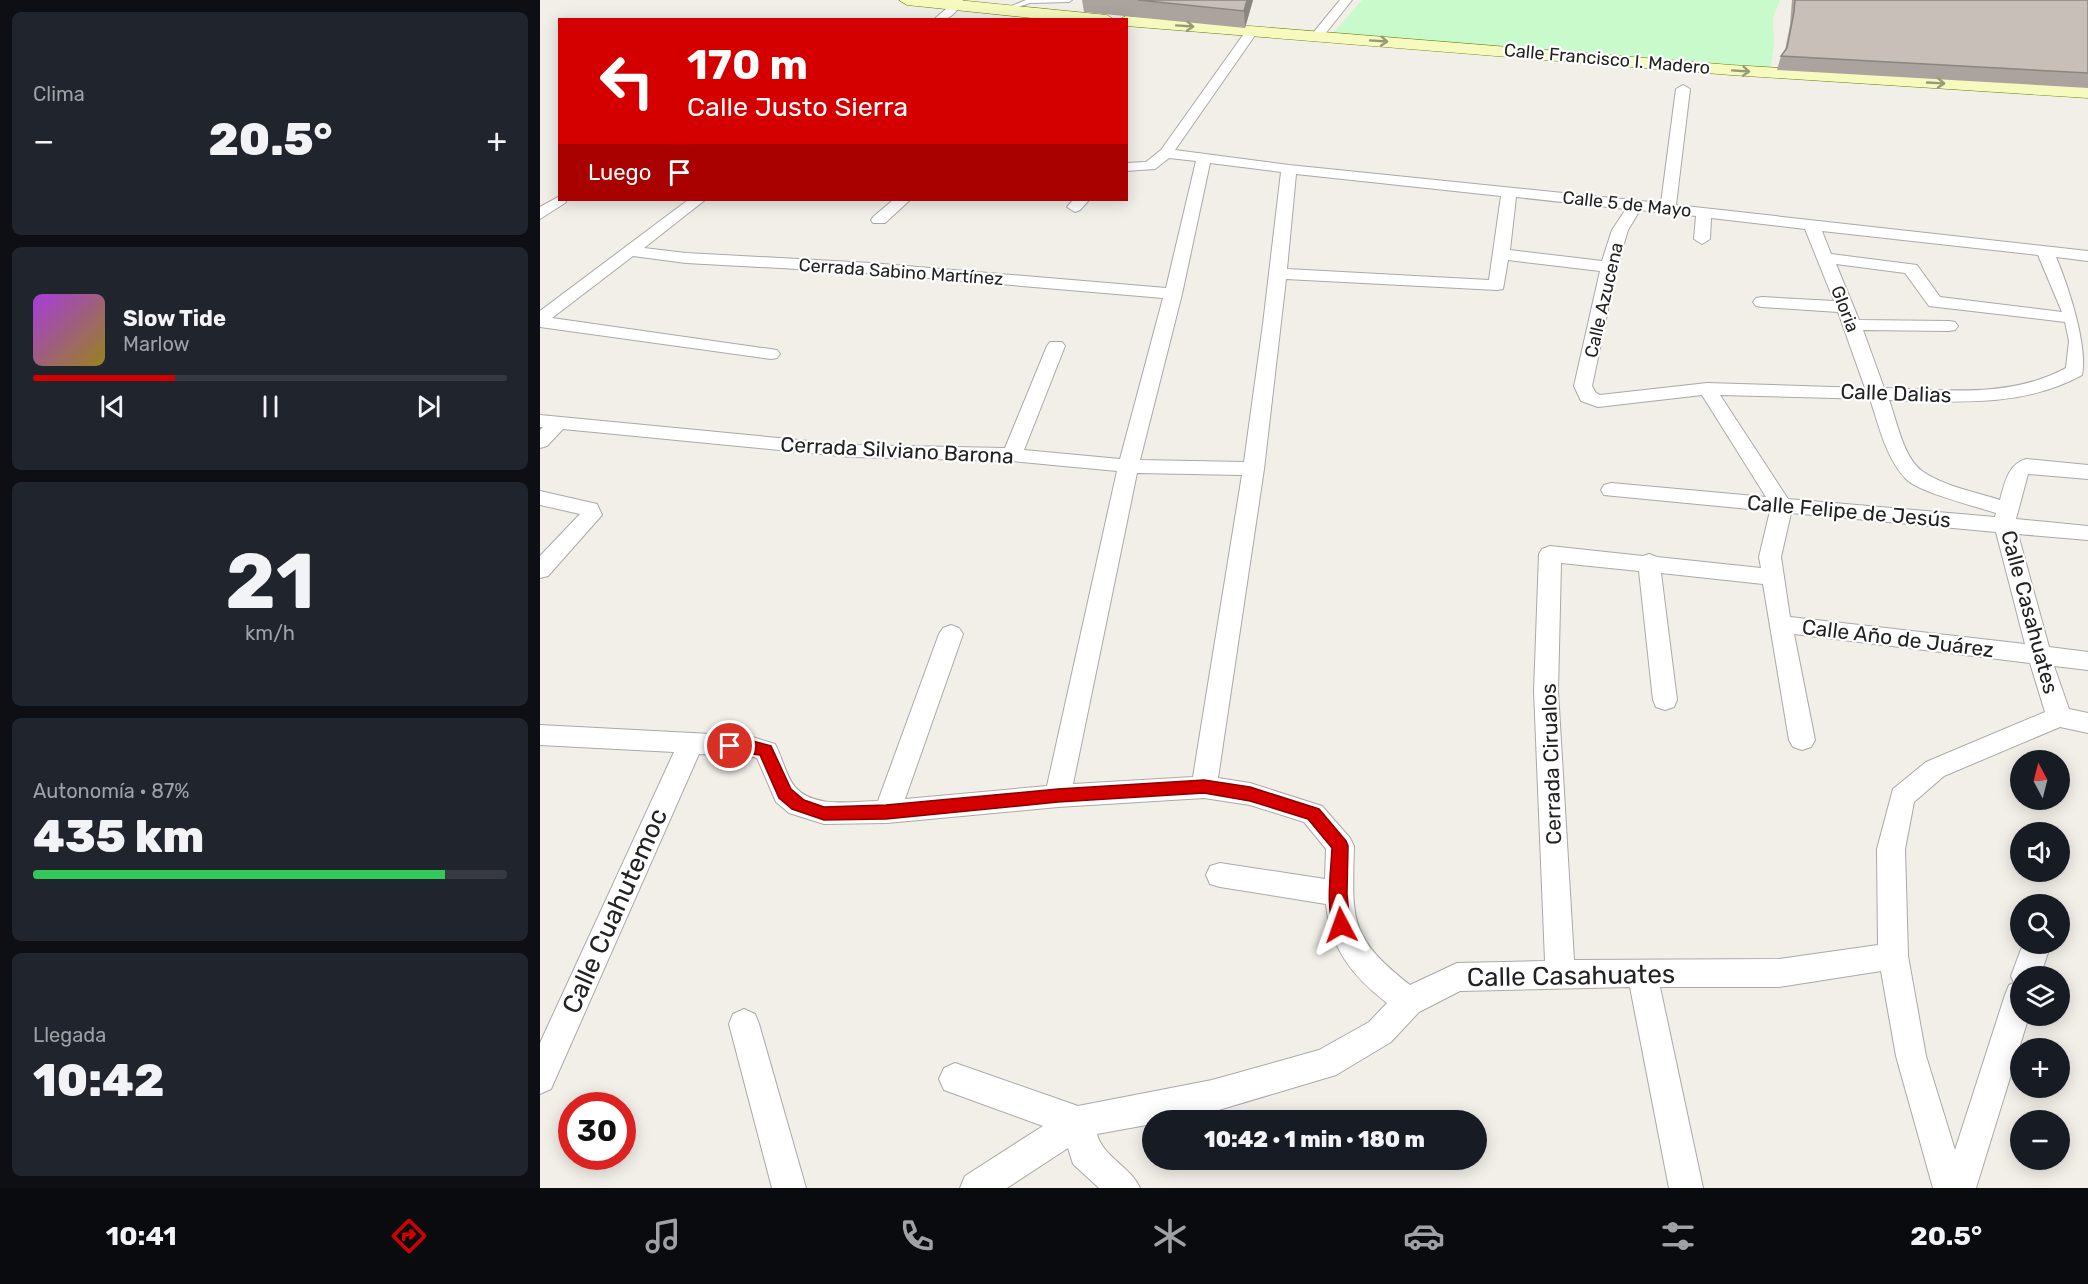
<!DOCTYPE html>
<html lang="es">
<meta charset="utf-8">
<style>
:root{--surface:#171b24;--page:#20242c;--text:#f1f3f6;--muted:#9ea1a6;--line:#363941;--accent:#d40000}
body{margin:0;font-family:Rubik,sans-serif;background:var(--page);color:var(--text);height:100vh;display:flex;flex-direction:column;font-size:22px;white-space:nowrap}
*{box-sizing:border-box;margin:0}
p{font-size:20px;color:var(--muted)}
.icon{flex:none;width:33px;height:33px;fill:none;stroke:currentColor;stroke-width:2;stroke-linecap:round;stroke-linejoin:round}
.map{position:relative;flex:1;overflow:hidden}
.drawer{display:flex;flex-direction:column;gap:12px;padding:12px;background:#0d0f14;width:540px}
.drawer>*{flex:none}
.top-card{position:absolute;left:18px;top:18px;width:570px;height:183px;border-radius:0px;box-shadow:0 3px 15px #0003;background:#d40000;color:#fff;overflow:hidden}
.needle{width:39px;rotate:353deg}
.buttons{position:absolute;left:1470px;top:750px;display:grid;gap:12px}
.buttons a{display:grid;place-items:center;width:60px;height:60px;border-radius:50%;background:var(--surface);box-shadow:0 3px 15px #0003;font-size:30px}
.speed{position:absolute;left:18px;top:1092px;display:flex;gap:12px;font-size:30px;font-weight:700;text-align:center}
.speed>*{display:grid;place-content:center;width:78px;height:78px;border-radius:50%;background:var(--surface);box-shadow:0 3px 15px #0003;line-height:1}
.speed .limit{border:9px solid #d22;background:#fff;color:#111}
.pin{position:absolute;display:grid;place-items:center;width:51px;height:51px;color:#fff;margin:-26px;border:3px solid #fff;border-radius:50%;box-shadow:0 2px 6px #0007}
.me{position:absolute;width:66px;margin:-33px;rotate:356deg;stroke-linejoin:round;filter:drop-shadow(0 0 4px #0008)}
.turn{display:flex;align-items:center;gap:21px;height:126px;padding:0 30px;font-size:27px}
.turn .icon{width:78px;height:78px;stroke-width:2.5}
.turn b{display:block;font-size:42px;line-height:51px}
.then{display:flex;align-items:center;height:57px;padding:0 30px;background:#0003;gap:12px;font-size:22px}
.big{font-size:45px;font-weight:800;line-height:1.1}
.drawer .widget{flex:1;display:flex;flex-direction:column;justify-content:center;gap:9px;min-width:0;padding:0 21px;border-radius:9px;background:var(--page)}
.drawer .dial{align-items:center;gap:0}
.dial b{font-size:78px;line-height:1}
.song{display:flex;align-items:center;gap:18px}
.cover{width:72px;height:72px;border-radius:9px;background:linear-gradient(135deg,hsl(280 70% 55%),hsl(50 70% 35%))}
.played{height:6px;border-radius:3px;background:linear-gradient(90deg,var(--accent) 30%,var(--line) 30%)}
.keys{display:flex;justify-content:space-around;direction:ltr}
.heat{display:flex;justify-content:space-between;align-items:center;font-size:33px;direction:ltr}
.charge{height:9px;border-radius:4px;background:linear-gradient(90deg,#34c759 87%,var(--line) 0)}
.trip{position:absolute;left:602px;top:1110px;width:345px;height:60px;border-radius:30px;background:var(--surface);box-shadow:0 3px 15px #0003;font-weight:800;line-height:60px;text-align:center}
.tabs{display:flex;height:96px;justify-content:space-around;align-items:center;background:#090b0e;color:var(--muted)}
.tabs .icon{width:42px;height:42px}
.tabs .on{color:var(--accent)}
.tabs b{font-size:27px;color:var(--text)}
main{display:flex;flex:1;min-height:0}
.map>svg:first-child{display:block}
</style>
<main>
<section class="drawer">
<div class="widget"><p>Clima</p>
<div class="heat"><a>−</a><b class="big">20.5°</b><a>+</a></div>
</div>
<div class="widget">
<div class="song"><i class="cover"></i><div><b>Slow Tide</b><p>Marlow</p></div></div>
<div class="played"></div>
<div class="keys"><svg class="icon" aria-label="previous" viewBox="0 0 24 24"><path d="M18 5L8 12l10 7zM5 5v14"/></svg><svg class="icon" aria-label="pause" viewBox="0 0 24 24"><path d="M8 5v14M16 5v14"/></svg><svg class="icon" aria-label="next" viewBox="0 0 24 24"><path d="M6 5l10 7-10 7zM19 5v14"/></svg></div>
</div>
<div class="widget dial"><b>21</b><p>km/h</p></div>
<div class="widget"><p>Autonomía · 87%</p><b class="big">435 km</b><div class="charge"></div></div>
<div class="widget"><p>Llegada</p><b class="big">10:42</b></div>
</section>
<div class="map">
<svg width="1548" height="1188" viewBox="0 0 1548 1188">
<rect width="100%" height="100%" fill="#f2efe9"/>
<!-- park -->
<path fill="#c8facc" d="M822,0H1240L1233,18L1234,43L1230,73L793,33Z"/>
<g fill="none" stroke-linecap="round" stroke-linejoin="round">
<!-- lane casing -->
<g stroke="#a9a9a9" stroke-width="2">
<path id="lane" d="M486,0H532L529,2L490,3L467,11L462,10Z"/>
</g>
<!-- street casing -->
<g stroke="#a9a9a9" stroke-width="2">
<g id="street">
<path d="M411,0H423C415,15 410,20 393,20L406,9Z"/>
<path d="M800,0H812L781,39H773L771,36L773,33Z"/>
<path d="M712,27L718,31L635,150L749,165L1121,203L1136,89L1143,85L1150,89L1136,205L1548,251V261L1516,257C1528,286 1548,345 1542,375C1482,408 1415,402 1349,400C1357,421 1363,457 1382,471C1403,486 1436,492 1460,500C1465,483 1467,465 1486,459L1548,465V479L1488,474L1476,519L1548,526V540L1478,534L1509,647L1548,652V670L1514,666L1529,709L1548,713V733L1520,727L1404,776L1374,802L1365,849L1368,956L1386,1056L1415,1150L1465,995L1469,985L1474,983L1471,976L1483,944H1511L1500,976H1480V1016H1489L1436,1188H1393L1356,1056L1341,971L1239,987H1120L1163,1188H1129L1090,987L920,991L879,1012L851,1042L796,1075L672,1112L627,1120H612V1124L557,1134C562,1156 591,1167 600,1188H559L533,1164L528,1148L467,1188H420L425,1176L503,1126L404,1090L399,1079L404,1068L415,1063L538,1106L672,1080L779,1050L829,1022L847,1003C813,977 790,948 786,904L680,887L670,884L666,875L670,866L680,863L785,879L786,849L764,822L710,805L664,798L518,807L347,823L284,824L249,813L236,802L217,758L209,756L159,754L11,1089L0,1094V1043L134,752L0,745V725L209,736L235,744C242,757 246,776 255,787C274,809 313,801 338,801L399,634L403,628L411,625L419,628L423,634L365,799L507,786L577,471L472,461L311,457L23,429L7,446L0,448V430L3,427H0V415L311,445L465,448L507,346L510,342H522L525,346L484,450L580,459L623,298L331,273L146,263L93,256L12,318L237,350L240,354L237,358L231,359L0,327V311L148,200H165L104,248L146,253L331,263L626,288L656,161L629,158L615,169L586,171V163L606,162L621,150L708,28ZM670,163L741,172L723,324L704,462L600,460L642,294ZM756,174L961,196L949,280L747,269ZM976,197L1086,209L1072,230L1062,261L970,250ZM1100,210L1156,216L1154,239L1162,244L1170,239L1171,218L1265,229L1294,301L1222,297L1216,298L1213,302L1216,306L1222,307L1298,312L1325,388L1167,383L1060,395L1056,393L1052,386L1077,267L1088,230ZM1282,231L1498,255L1522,312L1400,297L1377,265L1291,254ZM968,260L1060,271L1034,386L1041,401L1058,407L1162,395L1226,497L1071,483L1064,485L1061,490L1064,495L1230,511L1219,557L1221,568L1117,557L1109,554L1103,556L1010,546L1002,549L999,554L994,691L1005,961L917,963L870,985C809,937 812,921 814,846L810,838L782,806L710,783L678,778L724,469L746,279L957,290L963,289ZM1296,264L1365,273L1389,306L1525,322L1529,341L1526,368C1471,398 1405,390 1344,388L1323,330L1409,331L1415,330L1418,326L1415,322L1409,321L1319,320ZM1180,395L1330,399C1339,426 1346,458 1366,479C1380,493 1435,506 1456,513L1455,517L1248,499ZM597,473L702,475L653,777L533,784ZM1251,513L1456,532L1485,644L1250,617L1241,557ZM1021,563L1099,571L1113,700L1116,707L1125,710L1134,707L1137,700L1121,573L1223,584L1249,740L1253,747L1262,750L1271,747L1275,740L1254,634L1490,663L1505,712L1386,762L1353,789L1337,849L1338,945L1239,959L1034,960L1018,691Z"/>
<path d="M20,196V200H27L25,203L0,219V207Z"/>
<path d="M353,200H370L345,223H333L331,220L333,217Z"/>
<path d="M533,200H549L540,210L535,212L527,207Z"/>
<path d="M0,491L57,504L62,515L8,576L0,578V556L40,514L0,505Z"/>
<path d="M204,1009L215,1014L219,1024L266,1188H232L189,1024L193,1014Z"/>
</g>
</g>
<!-- secondary casing -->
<g stroke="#707d05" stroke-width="1">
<g id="secondary">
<path d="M359,0H417L567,15L575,20H511L367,5Z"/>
<path d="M586,16L1191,65L1548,86V98L1191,75L586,26V20H579Z"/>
</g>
</g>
<!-- lane -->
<use href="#lane" fill="#fff" fill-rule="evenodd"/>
<!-- street -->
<use href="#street" fill="#fff" fill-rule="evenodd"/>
<!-- secondary -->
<use href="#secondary" fill="#f7fabf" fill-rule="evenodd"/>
</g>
<!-- wall -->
<g fill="#aba49e">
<path d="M542,0H713L705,28L544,12Z"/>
<path d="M1252,0H1548V88L1237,70L1241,56L1245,50L1250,25Z"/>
</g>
<!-- shaded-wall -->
<path fill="#8b8681" d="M707,0H713L705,28L704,11Z"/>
<!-- building -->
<g fill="#c7bfb8" stroke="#8b8681" stroke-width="1.5">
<path d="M598,0H707L704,11Z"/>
<path d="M1255,0H1548V73L1241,56L1247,48L1254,12Z"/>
</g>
<!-- one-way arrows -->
<defs><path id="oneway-shaft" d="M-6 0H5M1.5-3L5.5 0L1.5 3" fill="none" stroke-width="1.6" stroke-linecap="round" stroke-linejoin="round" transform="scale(1.5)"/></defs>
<g stroke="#979978">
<use href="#oneway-shaft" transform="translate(645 26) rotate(4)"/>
<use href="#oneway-shaft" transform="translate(839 41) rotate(4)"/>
<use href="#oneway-shaft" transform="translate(1201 71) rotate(4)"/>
<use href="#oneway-shaft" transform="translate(1396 83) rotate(3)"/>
</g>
<!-- route -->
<path fill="#d40000" stroke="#8a0000" stroke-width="1.5" d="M190,740H209L231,746L251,789L264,800L284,807L346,805L518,789L664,780L710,787L779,809L806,841L808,846L807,894L810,925L807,931L801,933L795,931C785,910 791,871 792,848L768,819L710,801L664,793L518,802L346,819L284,820L252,809L239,798L220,755L184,750L182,746L184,742Z"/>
<g text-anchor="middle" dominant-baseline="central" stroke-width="4.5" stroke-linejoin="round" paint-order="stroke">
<!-- far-street labels -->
<g font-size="18" fill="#222" stroke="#fff">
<text transform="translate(1067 59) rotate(5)">Calle Francisco I. Madero</text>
<text transform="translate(1087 204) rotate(6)">Calle 5 de Mayo</text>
<text transform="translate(361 272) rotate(4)">Cerrada Sabino Martínez</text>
<text transform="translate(1064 300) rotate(-77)">Calle Azucena</text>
<text transform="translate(1305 309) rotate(69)">Gloria</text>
</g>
<!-- street labels -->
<g font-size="21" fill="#222" stroke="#fff">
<text transform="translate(1356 393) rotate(2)">Calle Dalias</text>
<text transform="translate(357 450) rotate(3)">Cerrada Silviano Barona</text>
<text transform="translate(1309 511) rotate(5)">Calle Felipe de Jesús</text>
<text transform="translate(1490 612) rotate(75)">Calle Casahuates</text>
<text transform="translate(1358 638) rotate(7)">Calle Año de Juárez</text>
<text transform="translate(1011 764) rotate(-92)">Cerrada Cirualos</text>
</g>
<!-- near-street labels -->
<g font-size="26" fill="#222" stroke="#fff">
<text transform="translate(75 911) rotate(-66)">Calle Cuahutemoc</text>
<text transform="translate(1031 976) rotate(-1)">Calle Casahuates</text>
</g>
</g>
</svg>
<div class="buttons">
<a><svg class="needle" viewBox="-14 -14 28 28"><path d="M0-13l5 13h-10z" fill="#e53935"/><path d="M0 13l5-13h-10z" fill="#9ea1a6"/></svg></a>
<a><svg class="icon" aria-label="sound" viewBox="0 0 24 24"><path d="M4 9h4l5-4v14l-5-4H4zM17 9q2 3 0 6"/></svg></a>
<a><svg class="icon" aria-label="search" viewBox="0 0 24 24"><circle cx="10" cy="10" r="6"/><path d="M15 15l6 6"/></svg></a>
<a><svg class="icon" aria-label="layers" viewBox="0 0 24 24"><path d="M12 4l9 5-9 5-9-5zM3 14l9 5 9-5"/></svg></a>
<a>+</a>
<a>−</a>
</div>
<div class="speed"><div class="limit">30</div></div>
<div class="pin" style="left:190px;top:746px;background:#d93025"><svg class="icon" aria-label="arrive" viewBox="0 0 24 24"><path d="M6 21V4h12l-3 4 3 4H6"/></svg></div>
<svg class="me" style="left:801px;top:925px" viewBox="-20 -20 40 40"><path d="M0-17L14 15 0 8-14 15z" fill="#d40000" stroke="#fff" stroke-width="4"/></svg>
<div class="trip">10:42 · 1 min · 180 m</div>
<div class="top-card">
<div class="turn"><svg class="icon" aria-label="left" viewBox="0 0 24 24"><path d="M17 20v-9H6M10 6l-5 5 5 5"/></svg><div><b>170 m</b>Calle Justo Sierra</div></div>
<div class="then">Luego<svg class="icon" aria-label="arrive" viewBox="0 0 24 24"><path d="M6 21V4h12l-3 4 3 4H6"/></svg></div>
</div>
</div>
</main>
<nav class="tabs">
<b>10:41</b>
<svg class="icon on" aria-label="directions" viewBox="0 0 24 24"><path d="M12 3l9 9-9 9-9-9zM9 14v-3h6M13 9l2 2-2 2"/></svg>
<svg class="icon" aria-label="music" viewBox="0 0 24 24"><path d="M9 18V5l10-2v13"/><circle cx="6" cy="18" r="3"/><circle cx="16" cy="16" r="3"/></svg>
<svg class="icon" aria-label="phone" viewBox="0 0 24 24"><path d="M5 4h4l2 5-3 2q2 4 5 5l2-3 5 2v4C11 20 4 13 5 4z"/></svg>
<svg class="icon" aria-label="climate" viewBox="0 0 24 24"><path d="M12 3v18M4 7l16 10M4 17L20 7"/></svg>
<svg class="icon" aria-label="car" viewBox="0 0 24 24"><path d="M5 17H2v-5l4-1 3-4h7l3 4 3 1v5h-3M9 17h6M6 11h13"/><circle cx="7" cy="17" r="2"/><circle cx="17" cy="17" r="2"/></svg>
<svg class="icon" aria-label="filters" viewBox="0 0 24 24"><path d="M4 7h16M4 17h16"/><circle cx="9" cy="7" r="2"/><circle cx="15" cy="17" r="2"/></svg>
<b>20.5°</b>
</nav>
